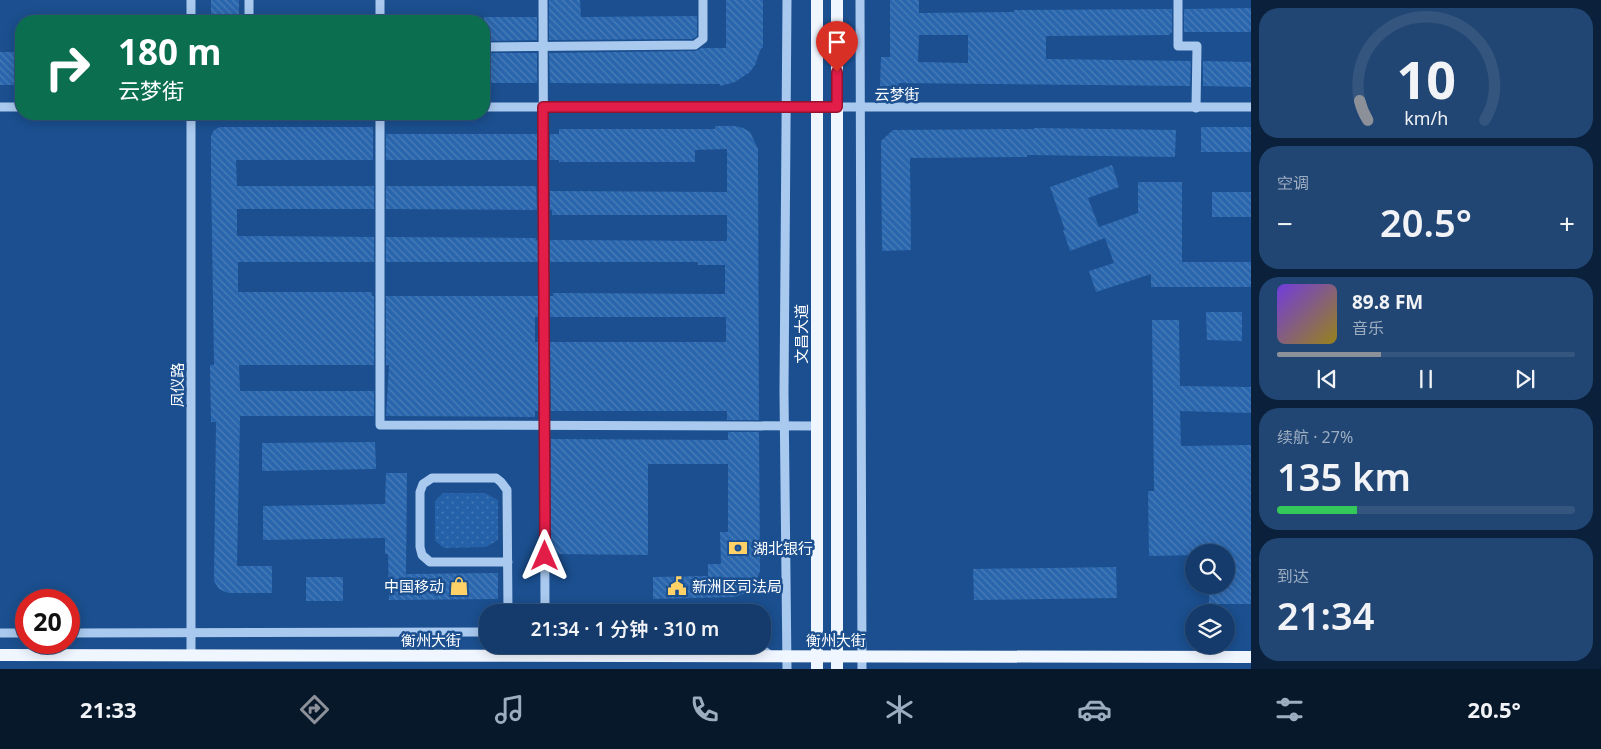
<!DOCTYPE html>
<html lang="zh">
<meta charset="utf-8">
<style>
:root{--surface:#143b6b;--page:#214673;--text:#f1f3f6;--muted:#9dadc1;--line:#33557e;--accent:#8c9099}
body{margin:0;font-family:"Noto Sans","Noto Sans SC",sans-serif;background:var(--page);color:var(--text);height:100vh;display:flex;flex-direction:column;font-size:19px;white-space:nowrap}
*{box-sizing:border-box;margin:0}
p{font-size:16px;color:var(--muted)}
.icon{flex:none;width:28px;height:28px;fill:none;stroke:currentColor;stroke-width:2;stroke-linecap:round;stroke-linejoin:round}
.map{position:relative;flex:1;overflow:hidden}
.side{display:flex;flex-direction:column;gap:8px;padding:8px;background:#0b203b;width:350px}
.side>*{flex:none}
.top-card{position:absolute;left:15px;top:15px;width:475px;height:105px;border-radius:20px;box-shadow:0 2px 12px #0003,0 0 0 1px var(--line);background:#0b6e4f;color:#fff;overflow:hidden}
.fabs{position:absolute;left:1185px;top:544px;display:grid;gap:10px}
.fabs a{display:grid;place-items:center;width:50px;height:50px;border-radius:50%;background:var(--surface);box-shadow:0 2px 12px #0003,0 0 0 1px var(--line);font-size:25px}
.speed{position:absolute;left:15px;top:589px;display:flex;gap:10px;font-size:25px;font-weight:700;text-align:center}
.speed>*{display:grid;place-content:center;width:65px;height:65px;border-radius:50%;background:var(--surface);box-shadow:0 2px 12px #0003,0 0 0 1px var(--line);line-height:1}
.speed .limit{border:8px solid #d22;background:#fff;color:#111}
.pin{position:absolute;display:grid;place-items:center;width:42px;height:42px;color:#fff;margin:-51px -21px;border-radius:50% 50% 50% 0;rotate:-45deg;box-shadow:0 0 5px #0007}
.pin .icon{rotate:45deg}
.me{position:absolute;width:55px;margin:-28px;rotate:0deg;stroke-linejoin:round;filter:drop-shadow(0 0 4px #0008)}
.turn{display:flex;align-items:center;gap:18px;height:105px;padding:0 20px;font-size:22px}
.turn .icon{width:65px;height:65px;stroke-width:2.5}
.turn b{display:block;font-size:35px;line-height:42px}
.big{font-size:38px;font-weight:600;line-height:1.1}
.side .widget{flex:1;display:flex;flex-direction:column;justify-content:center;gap:8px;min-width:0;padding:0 18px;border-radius:20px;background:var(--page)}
.side .dial{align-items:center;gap:0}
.dial svg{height:130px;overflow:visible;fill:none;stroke:var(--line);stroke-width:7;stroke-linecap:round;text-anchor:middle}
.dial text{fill:var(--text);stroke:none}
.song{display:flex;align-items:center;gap:15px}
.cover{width:60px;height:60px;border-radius:8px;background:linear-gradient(135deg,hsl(260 70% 55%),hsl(50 70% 35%))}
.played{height:5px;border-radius:2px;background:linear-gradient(90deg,var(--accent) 35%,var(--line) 35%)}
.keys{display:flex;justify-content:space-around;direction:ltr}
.heat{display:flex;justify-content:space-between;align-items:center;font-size:28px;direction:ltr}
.charge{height:8px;border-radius:4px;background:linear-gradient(90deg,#34c759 27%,var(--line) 0)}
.trip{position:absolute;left:479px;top:604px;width:292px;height:50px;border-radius:20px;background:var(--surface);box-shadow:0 2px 12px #0003,0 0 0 1px var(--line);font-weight:600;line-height:50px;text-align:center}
.dock{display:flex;height:80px;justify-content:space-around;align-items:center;background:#08182b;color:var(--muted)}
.dock .icon{width:35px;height:35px}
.dock .active{color:var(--accent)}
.dock b{font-size:22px;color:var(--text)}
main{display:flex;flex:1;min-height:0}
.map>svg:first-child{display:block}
</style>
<main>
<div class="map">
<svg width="1251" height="669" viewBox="0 0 1251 669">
<defs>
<pattern id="grass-dots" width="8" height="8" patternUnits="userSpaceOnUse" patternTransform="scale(1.25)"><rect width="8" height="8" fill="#2461a8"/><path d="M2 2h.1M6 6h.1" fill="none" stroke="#4579b5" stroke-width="1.8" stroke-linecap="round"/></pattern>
<pattern id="building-back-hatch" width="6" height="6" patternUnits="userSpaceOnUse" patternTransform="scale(1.25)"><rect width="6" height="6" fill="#2a66ad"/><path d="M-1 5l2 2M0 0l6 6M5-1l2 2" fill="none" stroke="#4a7db9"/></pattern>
</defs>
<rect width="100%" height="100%" fill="#1b4f8f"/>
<!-- grass -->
<path fill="url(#grass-dots)" d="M443,493H485L498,500V540L486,547L444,548L435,541V501Z"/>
<!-- building -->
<g fill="url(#building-back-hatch)" fill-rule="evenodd">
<rect x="211" y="0" width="28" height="21"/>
<path d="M549,0H580L581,17L697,16V36L693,39L549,40Z"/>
<path d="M726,0H763V48H761L755,65L750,72L735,82L720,86V84L550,83L549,53L695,51L702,48H726Z"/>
<path d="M890,0H919V13L1014,12V10L1172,9V33H1170V35L1046,36V59L1191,61L1190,86L899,83L898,86H880L881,57H890ZM919,35H968V63L918,62Z"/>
<path d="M1251,8V32H1184V9Z"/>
<path d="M484,17H537V40L484,41Z"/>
<rect x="0" y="52" width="21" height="33"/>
<rect x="484" y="53" width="53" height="30"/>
<path d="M1203,61L1251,62V87L1203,86Z"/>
<path d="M715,126H735L743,128L750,132L758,149L759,420H727V411H551L550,342H726V317H550V296H553V293L725,294V265H698V262H550V240L727,241V215H552V210H550V191L727,192V149L695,150V162H559V160H550V134H559V129H715Z"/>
<path d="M220,127H373V160H236L237,186H374V209H237V236L374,237V262H238V292H372V296H374V365H239L240,391H374V416H240L237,566H272V593H228L219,589L214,581L216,422H211L210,365H214L211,173V136L214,130Z"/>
<rect x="1201" y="127" width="50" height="25"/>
<path d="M1034,128L1176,130L1175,157L1027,155V157L910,158L911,250L882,251L881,141L893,130L1034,129Z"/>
<rect x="386" y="134" width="151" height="26"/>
<path d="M1112,165L1119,187L1088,198L1099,227L1138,213V182H1182V262H1251V287H1151V274L1096,292L1089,271L1114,263L1105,238L1070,251L1063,230H1065L1050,187Z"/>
<path d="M386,186H536L537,210L386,209Z"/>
<rect x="1212" y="192" width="39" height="25"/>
<path d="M386,237L536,238V240H538V262H386Z"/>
<path d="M386,296H538V317H535V342H538V411H535V417L386,416L389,365H386Z"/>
<path d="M1206,312H1242V341L1207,340Z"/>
<path d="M1152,320H1179L1180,386L1251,387V413L1180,411L1181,446L1251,445V604H1209V585H1226V552H1194V555L1149,556L1148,491H1154Z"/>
<path d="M728,432H759L760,571L756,581L743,594L734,597L653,599V577L708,576V564H721L720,532H728V464H648V555L551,554V439L728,440Z"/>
<path d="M375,442L376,469L262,471V443Z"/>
<path d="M386,473H407L406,574L498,573V599L389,600L388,554H385V538L263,540V506L385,504Z"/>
<path d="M1116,567L1117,598L974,600L973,569Z"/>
<rect x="306" y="577" width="37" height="24"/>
</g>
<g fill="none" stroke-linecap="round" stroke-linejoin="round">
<!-- minor -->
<g stroke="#a9c9ee" stroke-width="9">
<path d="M543,0L545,612"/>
<path d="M860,0L862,669"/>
<path d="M1178,0V46H1197L1196,108"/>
<path d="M191,21V0"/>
<path d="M249,21V0"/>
<path d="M380,21V0"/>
<path d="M484,47L695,45L703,39V0"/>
<path d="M0,107H21"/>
<path d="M484,107H1251"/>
<path d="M191,114V655"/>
<path d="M380,114V425L817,426"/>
<path d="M508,562H430L422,555L420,547V492L423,484L432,478H496L501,482L507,490L508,612"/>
<path d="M0,633H26"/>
<path d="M69,633L488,632"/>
<path d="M509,645V656"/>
<path d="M756,645L771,656"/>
<path d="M787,669L784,392L787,0"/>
</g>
<!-- major -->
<g stroke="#f0f6ff" stroke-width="12">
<path d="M0,655L1251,657"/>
<path d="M817,669V0"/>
<path d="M837,669V0"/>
</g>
</g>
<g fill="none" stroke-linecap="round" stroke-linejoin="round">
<!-- route casing -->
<g stroke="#92132f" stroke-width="12">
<path id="route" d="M545,556L543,107H837V72"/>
</g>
<!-- route -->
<use href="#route" stroke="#e11d48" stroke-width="9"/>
</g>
<!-- icons -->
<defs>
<g id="bank-bare" transform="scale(1.5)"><path d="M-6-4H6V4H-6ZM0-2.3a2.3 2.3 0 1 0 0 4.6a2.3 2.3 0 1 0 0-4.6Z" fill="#ffd166" stroke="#1b4f8f" stroke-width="2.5" paint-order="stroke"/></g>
<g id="shop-bare" transform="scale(1.5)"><path d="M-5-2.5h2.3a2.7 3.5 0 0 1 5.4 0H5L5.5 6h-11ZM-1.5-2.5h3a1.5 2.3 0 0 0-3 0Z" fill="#ffd166" stroke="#1b4f8f" stroke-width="2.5" paint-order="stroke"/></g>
<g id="civic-bare" transform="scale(1.5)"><path d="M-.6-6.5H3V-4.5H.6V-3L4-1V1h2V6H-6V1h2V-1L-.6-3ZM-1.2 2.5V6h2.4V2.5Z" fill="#ffd166" stroke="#1b4f8f" stroke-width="2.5" paint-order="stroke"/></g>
</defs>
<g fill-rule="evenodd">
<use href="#bank-bare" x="738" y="548"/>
<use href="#shop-bare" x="459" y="586"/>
<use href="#civic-bare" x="677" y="586"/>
</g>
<g text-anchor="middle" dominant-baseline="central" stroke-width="5" stroke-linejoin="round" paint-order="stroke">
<!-- street labels -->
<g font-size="15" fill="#fff" stroke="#1b4f8f">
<text x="897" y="94">云梦街</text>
<text transform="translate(801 334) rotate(-90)">文昌大道</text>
<text transform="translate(177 385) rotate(-90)">凤仪路</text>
<text x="431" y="640">衡州大街</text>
<text x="836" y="640">衡州大街</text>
</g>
<!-- poi labels -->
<g font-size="15" fill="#fff" stroke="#1b4f8f" text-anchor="start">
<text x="753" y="548">湖北银行</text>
<text x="444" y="586" text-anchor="end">中国移动</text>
<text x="692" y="586">新洲区司法局</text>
</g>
</g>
</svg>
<div class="fabs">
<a><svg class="icon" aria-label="search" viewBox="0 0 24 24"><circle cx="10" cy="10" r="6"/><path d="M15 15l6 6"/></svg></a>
<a><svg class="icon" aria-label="layers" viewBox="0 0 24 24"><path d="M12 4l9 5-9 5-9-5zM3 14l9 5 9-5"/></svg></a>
</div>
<div class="speed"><div class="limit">20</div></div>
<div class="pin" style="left:837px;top:72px;background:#d93025"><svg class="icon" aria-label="arrive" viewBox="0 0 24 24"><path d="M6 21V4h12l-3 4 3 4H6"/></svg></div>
<svg class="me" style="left:545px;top:556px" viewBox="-20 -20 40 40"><path d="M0-17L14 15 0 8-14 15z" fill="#e11d48" stroke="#fff" stroke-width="4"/></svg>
<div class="trip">21:34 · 1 分钟 · 310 m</div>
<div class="top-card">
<div class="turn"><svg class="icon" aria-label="right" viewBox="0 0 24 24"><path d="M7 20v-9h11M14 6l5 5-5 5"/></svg><div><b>180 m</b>云梦街</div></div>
</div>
</div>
<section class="side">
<div class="widget dial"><svg viewBox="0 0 100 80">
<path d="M14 69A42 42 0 1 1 86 69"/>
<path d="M14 69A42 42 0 0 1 9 57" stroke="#8c9099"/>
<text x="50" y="56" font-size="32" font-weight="700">10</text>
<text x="50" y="72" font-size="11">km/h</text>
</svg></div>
<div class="widget"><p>空调</p>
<div class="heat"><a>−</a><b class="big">20.5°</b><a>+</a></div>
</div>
<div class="widget">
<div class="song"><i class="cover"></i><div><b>89.8 FM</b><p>音乐</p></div></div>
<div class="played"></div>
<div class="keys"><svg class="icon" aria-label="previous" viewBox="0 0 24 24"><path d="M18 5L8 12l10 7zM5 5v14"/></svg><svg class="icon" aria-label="pause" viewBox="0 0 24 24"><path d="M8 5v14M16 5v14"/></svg><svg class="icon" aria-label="next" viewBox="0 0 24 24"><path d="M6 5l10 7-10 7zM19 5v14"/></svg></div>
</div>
<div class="widget"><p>续航 · 27%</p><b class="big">135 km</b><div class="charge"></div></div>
<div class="widget"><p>到达</p><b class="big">21:34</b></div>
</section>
</main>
<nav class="dock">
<b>21:33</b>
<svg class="icon active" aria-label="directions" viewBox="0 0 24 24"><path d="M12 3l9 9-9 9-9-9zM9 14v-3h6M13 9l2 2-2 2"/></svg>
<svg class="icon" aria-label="music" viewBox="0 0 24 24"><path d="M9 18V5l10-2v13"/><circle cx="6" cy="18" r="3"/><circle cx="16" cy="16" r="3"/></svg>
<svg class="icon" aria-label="phone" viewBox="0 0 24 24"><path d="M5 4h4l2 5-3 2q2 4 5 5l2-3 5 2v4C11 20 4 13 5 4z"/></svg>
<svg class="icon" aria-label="climate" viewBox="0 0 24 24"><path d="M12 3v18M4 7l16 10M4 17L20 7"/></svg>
<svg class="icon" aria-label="car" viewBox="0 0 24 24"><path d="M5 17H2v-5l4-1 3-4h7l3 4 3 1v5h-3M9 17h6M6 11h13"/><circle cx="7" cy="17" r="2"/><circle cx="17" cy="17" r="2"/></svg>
<svg class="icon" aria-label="filters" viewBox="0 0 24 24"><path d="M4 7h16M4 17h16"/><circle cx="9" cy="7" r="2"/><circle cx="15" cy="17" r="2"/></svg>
<b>20.5°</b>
</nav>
